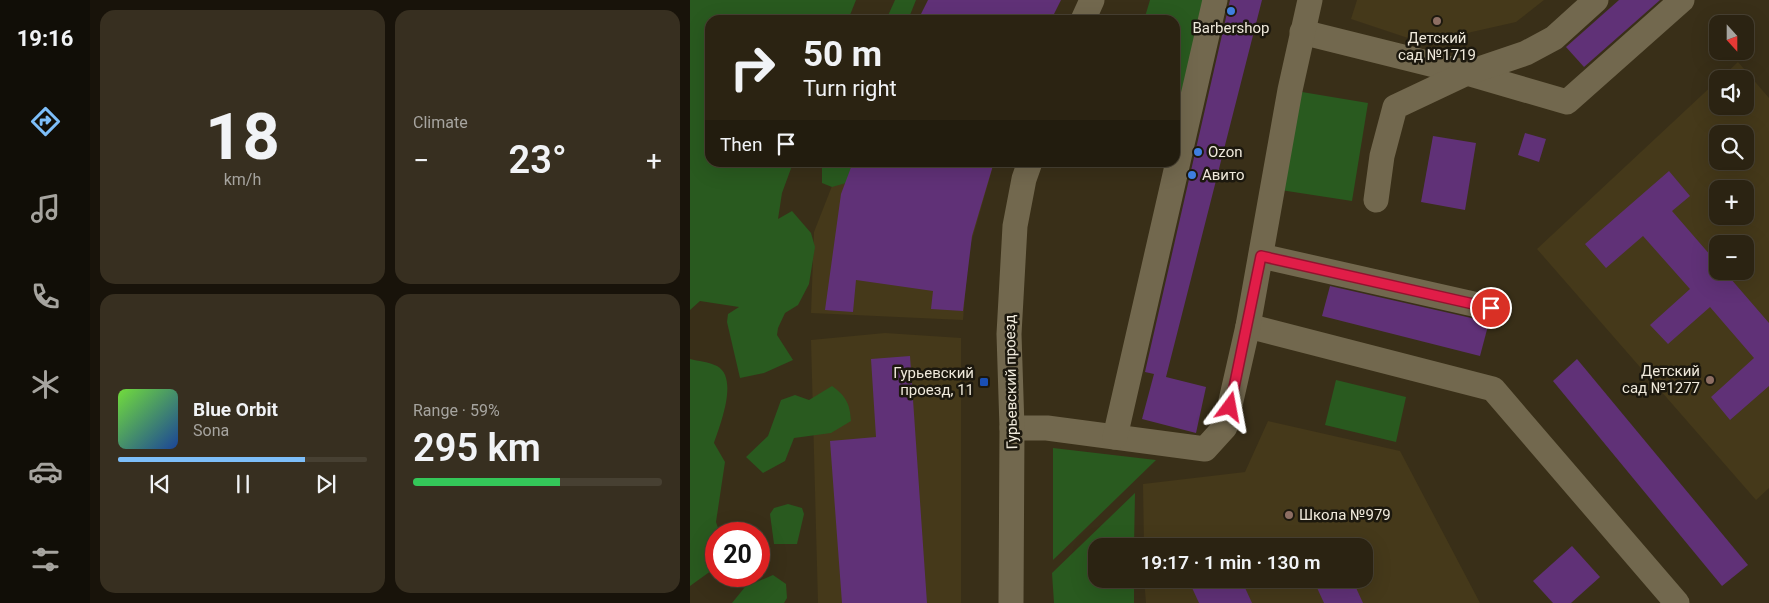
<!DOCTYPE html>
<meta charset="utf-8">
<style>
:root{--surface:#2b2312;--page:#372f20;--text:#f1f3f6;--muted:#a6a49f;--line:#474032;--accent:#7dbef9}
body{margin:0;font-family:Roboto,sans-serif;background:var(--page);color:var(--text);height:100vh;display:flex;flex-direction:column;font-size:19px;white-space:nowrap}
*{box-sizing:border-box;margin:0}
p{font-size:16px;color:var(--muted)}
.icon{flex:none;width:28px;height:28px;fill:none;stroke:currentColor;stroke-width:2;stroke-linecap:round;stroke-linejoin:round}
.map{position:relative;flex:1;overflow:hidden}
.panel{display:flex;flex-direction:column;gap:10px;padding:10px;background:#18130a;width:600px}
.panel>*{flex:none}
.guide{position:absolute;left:15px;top:15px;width:475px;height:152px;border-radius:15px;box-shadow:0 5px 20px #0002,0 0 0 1px var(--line);background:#2b2312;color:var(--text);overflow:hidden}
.needle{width:32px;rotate:159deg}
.fabs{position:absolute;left:1019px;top:15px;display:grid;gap:10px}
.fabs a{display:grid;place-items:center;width:45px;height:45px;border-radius:10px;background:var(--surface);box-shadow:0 5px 20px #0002,0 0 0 1px var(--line);font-size:25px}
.speed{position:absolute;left:15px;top:522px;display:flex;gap:10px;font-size:25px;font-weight:700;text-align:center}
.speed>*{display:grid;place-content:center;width:65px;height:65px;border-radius:50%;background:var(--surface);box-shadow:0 5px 20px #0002,0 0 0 1px var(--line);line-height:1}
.speed .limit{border:8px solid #d22;background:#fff;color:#111}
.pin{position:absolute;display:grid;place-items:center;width:42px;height:42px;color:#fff;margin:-21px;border:2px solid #fff;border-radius:50%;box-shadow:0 1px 5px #0007}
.me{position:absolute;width:55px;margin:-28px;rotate:13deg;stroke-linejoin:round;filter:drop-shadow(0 0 4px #0008)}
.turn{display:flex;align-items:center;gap:18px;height:105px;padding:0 15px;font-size:22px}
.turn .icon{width:65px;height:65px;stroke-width:2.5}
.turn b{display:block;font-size:35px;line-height:42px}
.then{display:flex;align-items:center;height:48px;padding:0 15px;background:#0003;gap:10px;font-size:19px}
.big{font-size:38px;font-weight:600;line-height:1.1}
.panel .card{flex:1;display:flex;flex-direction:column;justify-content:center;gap:8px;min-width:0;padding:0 18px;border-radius:15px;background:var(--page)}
.panel .dial{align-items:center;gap:0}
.dial b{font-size:65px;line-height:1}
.song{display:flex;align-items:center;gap:15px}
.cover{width:60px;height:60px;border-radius:8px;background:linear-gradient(135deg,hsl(100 70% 55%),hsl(220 70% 35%))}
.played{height:5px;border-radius:2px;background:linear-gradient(90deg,var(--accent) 75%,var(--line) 75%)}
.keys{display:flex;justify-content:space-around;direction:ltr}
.heat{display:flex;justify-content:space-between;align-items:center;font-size:28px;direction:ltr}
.charge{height:8px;border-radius:4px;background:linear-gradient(90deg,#34c759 59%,var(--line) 0)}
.panel .tiles{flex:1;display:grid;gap:10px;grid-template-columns:repeat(2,1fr)}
.trip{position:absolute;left:398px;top:538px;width:285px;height:50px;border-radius:15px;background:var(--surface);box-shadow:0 5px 20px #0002,0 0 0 1px var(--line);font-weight:600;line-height:50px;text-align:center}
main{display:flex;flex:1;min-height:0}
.tab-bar{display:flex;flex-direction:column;width:90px;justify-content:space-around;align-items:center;background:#110e07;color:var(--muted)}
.tab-bar .icon{width:35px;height:35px}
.tab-bar .current{color:var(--accent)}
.tab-bar b{font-size:22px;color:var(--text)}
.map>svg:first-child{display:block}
</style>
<main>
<nav class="tab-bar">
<b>19:16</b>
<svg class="icon current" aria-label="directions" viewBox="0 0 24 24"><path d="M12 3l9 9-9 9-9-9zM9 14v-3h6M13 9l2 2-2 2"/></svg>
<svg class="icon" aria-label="music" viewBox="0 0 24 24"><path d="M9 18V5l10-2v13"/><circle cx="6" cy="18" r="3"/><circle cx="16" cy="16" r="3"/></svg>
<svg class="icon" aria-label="phone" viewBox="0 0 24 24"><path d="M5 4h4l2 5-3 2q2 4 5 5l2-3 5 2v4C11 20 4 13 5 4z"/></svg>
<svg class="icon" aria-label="climate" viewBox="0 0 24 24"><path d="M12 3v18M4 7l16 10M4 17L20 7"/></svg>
<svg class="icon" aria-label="car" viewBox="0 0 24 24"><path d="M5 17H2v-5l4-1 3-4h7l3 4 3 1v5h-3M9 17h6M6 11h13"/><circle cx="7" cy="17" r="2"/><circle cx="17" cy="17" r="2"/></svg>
<svg class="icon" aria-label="filters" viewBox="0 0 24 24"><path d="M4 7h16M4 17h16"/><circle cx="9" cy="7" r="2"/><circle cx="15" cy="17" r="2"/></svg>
</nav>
<section class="panel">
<div class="tiles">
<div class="card dial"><b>18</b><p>km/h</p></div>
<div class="card"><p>Climate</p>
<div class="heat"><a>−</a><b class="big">23°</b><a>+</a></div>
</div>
<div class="card">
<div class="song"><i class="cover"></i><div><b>Blue Orbit</b><p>Sona</p></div></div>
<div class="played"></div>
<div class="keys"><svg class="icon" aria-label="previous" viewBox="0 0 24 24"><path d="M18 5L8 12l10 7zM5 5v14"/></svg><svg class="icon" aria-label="pause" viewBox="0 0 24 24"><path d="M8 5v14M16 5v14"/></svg><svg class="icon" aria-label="next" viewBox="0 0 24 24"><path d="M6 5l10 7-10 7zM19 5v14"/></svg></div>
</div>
<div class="card"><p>Range · 59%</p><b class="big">295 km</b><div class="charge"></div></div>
</div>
</section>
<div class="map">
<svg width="1079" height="603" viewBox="0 0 1079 603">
<rect width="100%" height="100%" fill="#392f18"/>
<!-- built -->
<g fill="#45391a" fill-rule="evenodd">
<path d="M667,0H854L826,22L733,43L661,19Z"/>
<path d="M1048,62L1079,98V488L1066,500L847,249L1027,81L1028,106H1055V79H1030ZM1028,134H1055V161H1028ZM1028,189H1055V216H1028ZM1028,244H1055V271H1028Z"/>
<path d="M151,163H304L279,250L273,320L121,313L124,232Z"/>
<path d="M195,333L271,338V603H128L121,340Z"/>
<path d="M578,421L710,451L790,603H456L454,579H674V546H454L453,484L555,472Z"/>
</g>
<!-- green -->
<g fill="#295a1f">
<path d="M0,0H166L158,20H20V162L103,163L92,193L88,219L102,211L121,233L125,247L119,284L108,305L95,313L88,328L87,335L103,360L74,373L50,378L37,322L38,314L49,307L10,301L0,310Z"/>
<path d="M205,0H226L218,20H196Z"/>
<path d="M460,0H516L489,119L485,118V20H454Z"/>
<path d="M600,90L678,103L662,201L584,189Z"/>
<path d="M132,163H169L156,183L142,187L132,183Z"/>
<path d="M0,359C8,361 19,362 27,366C49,378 30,425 24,443L35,462L26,522L30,534H26V564L25,568L0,586Z"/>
<path d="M646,380L716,397L706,442L635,425Z"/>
<path d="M142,386C156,396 160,404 161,421L141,433L104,438L95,461L73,473L56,457L78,436L91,400L105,395L119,400Z"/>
<path d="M363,448L466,460L363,560Z"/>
<path d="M445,493L444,546H406V579H444V603H364L362,573Z"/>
<path d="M98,504L112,508L114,514L107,544H84L80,514L84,508Z"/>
<path d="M83,575L96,584L97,598L94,603H42L55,587Z"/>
</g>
<!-- building -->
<g fill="#603177">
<path d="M238,0H371L361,20H228Z"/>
<path d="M540,0H572L476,377L468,375L516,387L506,433L452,419L464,374L455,372Z"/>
<path d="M929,0H970L894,67L876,47Z"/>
<path d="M835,133L856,139L849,162L828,155Z"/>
<path d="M743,136L786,143L775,210L731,202Z"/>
<path d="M163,162H304L282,236L273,311L241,309L243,291L166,280L163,312L135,310L151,194Z"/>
<path d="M979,171L1000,196L982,211L1028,264V271H1034L1079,323V386L1040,420L1021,397L1064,358L1020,307L978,344L960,325L1000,289L953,236L916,268L895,244Z"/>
<path d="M640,286L799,322L790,356L632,316Z"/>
<path d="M220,356L237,603H152L140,441L186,437L181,359Z"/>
<path d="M887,359L1058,565L1032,586L863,381Z"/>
<path d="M882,546L910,577L881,603H863L843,581Z"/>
<path d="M498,579H551L562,603H509Z"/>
<path d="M623,579H662L673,603H634Z"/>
</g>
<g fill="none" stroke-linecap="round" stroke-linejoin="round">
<!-- minor -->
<g stroke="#72684e" stroke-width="25">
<path d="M393,20L402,0"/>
<path d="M612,32L777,73L877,102L992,0"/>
<path d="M686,200L692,156L705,107L777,73L836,53L864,38L906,0"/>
<path d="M571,256L801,308"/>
<path d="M558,326L803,389L987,603"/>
<path d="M322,428H357L515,449L535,427L558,326L600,90L620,0"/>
<path d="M425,437L525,0"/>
<path d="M321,603L322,428L319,334L325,226L334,179L340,162"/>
</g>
</g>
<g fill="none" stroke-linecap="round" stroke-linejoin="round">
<!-- route casing -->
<g stroke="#92132f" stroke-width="12">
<path id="route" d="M540,407L571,256L801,308"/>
</g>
<!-- route -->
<use href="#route" stroke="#e11d48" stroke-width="9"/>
</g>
<!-- markers -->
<g fill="#3f7fe0" stroke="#1c180e" stroke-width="2">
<circle cx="541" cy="11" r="5"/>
<circle cx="508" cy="152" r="5"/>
<circle cx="502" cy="175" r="5"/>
</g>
<g fill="#8d6e63" stroke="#1c180e" stroke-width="2">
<circle cx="747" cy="21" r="5"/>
<circle cx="1020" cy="380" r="5"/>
<circle cx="599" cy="515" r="5"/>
</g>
<rect fill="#1a4fb4" stroke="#1c180e" stroke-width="2" x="289" y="377" width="10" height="10" rx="2.5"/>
<g text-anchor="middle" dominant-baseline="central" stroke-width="5" stroke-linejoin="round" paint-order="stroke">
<!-- poi labels -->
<g font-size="15" fill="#efe9db" stroke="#1c180e" text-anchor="start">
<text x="541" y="28" text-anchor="middle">Barbershop</text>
<text x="747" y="38" text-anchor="middle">Детский<tspan x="747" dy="17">сад №1719</tspan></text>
<text x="518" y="152">Ozon</text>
<text x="512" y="175">Авито</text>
<text x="1010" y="371" text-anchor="end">Детский<tspan x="1010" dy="17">сад №1277</tspan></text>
<text x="284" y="373" text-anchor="end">Гурьевский<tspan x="284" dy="17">проезд, 11</tspan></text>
<text x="609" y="515">Школа №979</text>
</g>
<!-- street labels -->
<g font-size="15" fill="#efe9db" stroke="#1c180e">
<text transform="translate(321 382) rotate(-91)">Гурьевский проезд</text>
</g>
</g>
</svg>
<div class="fabs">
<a><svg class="needle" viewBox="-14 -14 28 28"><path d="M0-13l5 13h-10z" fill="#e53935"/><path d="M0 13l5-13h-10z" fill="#a6a49f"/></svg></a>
<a><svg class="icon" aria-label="sound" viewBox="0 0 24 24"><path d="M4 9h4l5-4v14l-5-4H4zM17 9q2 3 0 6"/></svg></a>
<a><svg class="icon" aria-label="search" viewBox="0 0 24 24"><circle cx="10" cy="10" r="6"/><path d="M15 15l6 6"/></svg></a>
<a>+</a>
<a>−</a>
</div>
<div class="speed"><div class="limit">20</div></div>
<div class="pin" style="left:801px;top:308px;background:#d93025"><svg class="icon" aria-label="arrive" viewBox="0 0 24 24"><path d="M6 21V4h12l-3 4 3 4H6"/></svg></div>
<svg class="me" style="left:540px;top:407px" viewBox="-20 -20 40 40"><path d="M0-17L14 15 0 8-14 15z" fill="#e11d48" stroke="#fff" stroke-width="4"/></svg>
<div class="trip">19:17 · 1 min · 130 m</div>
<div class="guide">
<div class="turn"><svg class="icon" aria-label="right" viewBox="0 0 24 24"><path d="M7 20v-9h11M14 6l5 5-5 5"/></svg><div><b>50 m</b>Turn right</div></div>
<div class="then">Then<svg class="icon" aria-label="arrive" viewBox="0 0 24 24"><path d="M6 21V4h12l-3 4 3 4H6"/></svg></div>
</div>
</div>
</main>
